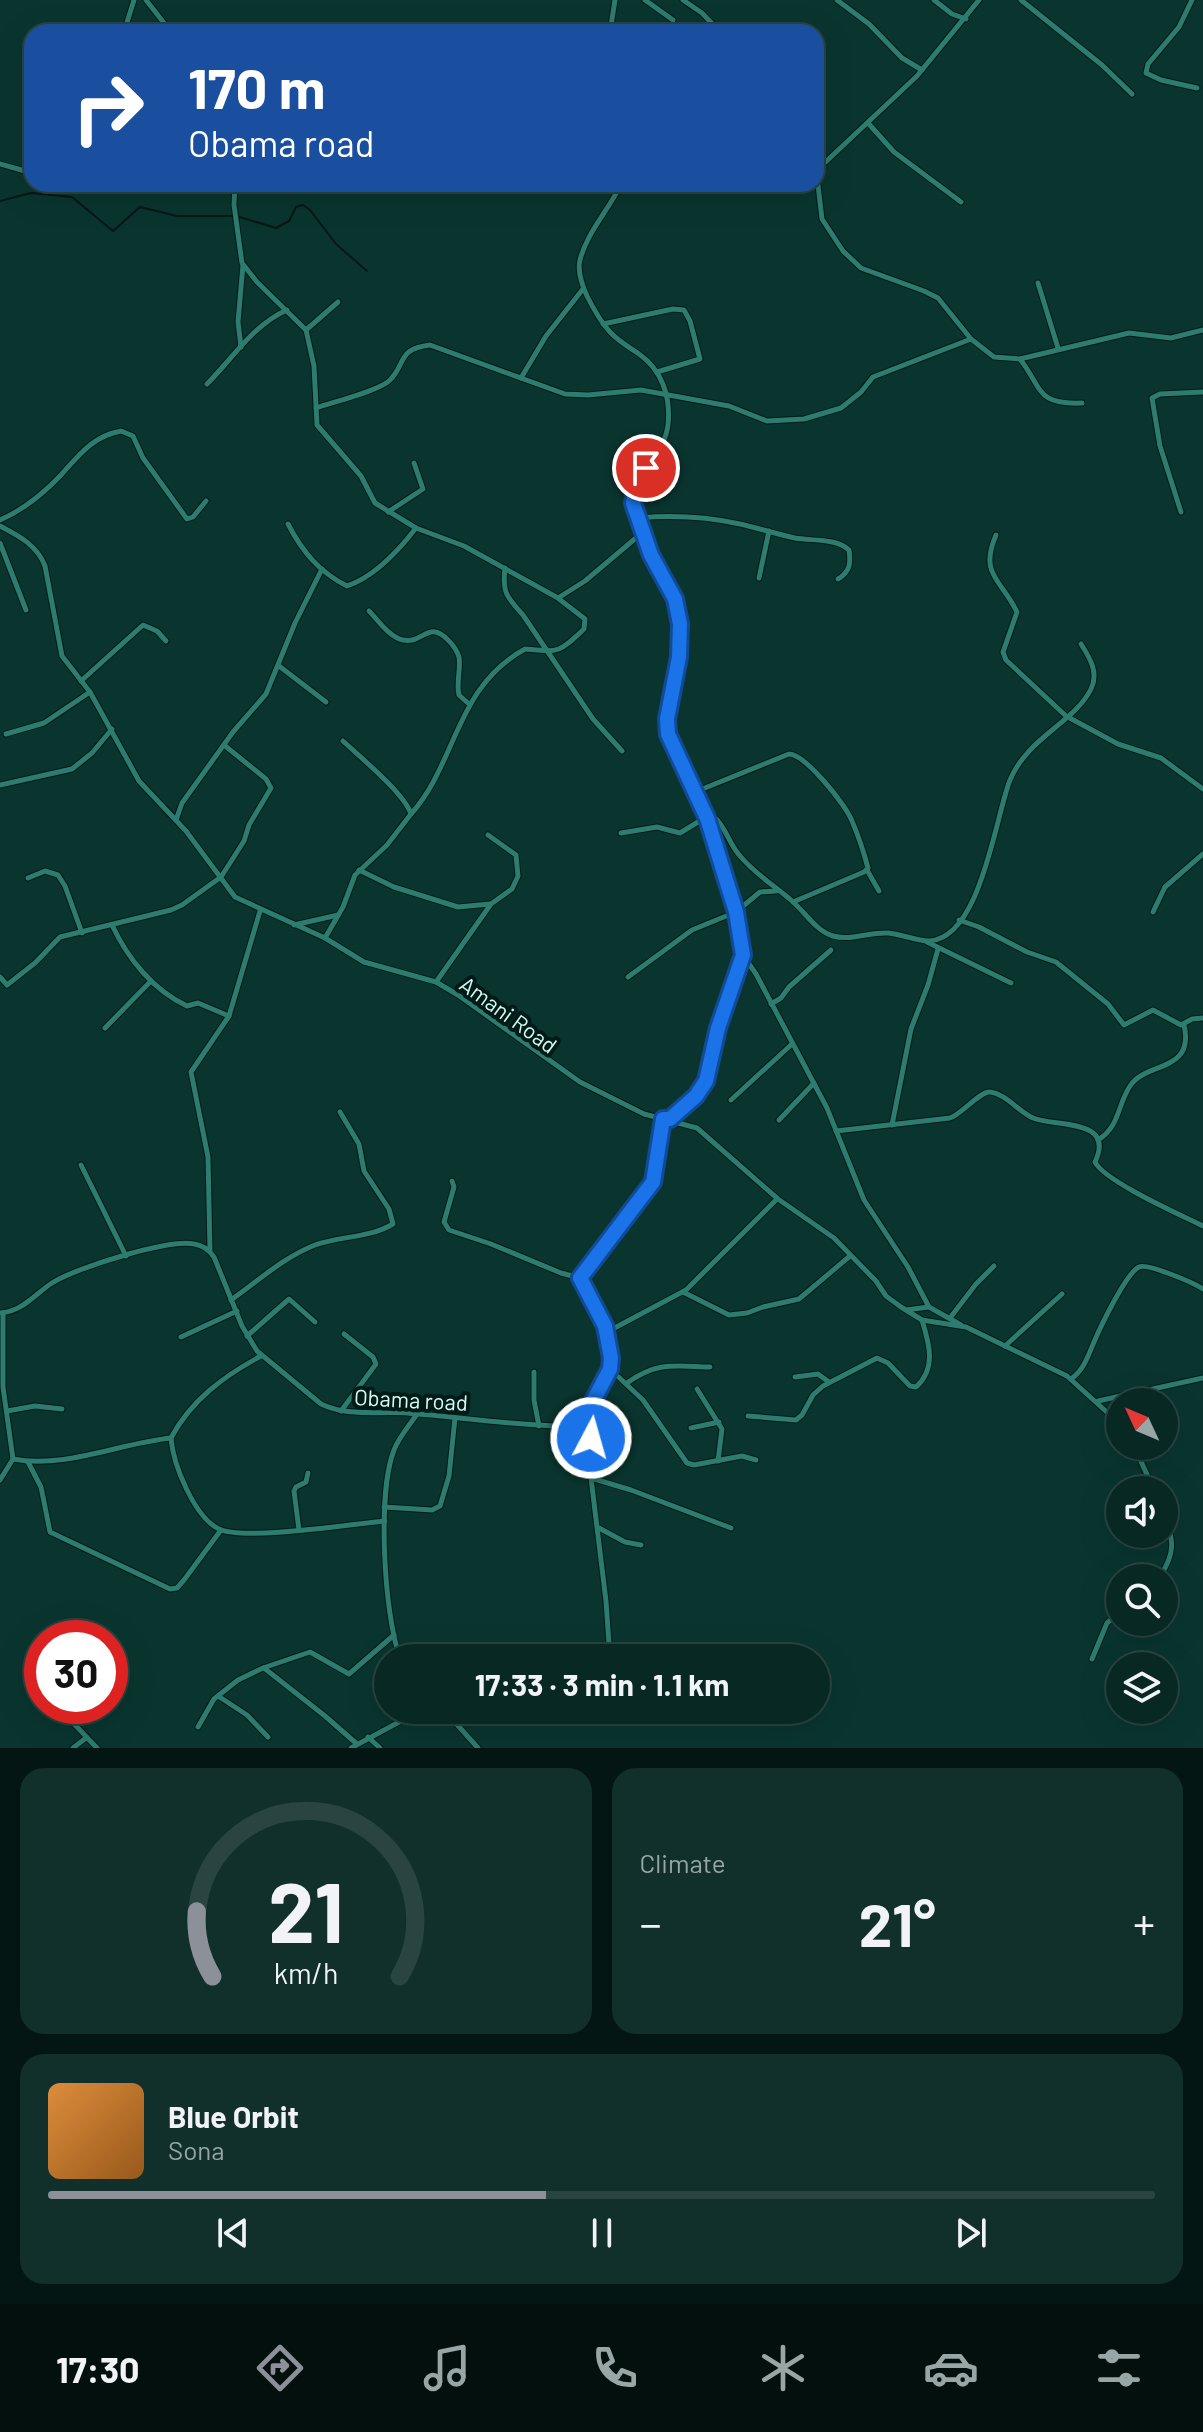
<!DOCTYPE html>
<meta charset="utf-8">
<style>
:root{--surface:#082823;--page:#11302b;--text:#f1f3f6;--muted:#98a6a6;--line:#294441;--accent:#8c9099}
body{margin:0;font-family:Barlow,sans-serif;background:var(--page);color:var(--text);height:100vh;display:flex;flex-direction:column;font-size:30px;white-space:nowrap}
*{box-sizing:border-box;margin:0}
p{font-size:26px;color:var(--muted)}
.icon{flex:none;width:44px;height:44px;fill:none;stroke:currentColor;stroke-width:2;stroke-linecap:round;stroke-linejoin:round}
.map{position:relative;height:1748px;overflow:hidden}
.panel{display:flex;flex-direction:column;gap:20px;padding:20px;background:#041613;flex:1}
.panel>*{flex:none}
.banner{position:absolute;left:24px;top:24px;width:800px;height:168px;border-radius:24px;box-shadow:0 8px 32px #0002,0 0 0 2px var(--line);background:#1a4fa0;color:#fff;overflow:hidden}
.needle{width:52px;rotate:314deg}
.buttons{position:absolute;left:1106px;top:1388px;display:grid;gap:16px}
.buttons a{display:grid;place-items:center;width:72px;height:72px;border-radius:50%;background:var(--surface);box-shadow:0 8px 32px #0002,0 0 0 2px var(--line);font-size:40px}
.speed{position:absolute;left:24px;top:1620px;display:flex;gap:16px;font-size:40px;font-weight:700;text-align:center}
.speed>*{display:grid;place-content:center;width:104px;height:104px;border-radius:50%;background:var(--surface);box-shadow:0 8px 32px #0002,0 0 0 2px var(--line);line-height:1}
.speed .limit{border:12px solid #d22;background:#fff;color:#111}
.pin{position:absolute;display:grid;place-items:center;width:68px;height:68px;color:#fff;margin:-34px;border:4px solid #fff;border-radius:50%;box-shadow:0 2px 8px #0007}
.me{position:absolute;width:88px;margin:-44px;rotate:6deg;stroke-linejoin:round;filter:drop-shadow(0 0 6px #0008)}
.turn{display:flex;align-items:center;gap:28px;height:168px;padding:0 32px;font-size:36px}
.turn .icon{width:104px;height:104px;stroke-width:2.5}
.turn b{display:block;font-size:56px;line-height:68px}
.big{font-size:60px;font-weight:700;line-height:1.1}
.panel .widget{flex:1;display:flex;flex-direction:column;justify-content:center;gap:12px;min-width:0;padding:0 28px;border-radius:24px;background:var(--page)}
.panel .dial{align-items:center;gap:0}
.dial svg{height:208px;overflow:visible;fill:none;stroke:var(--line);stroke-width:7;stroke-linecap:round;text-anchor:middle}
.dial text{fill:var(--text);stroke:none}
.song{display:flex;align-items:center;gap:24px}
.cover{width:96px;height:96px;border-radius:12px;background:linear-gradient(135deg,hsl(30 70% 55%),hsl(30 70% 35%))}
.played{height:8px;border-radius:4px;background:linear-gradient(90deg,var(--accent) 45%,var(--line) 45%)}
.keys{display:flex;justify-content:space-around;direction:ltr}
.heat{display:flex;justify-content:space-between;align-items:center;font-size:44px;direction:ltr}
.panel .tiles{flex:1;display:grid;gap:20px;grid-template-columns:1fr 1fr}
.widget:last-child{grid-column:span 2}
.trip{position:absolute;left:374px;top:1644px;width:456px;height:80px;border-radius:40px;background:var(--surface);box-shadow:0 8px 32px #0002,0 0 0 2px var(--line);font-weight:700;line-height:80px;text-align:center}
.tabs{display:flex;height:128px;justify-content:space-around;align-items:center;background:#03100e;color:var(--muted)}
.tabs .icon{width:56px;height:56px}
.tabs .selected{color:var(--accent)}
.tabs b{font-size:36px;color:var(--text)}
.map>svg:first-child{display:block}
</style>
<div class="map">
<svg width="1203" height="1748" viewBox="0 0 1203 1748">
<rect width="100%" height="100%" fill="#0a352f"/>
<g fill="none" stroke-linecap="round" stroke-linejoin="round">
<!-- stream -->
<path stroke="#061714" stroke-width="2" d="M0,201L31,193L72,197L113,231L140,207L177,216H236L276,228L289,221L296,207L303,205L310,210L336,244L367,271"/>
<!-- minor casing -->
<g stroke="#031a16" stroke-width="7">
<g id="minor">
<path d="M146,0L171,32"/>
<path d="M645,0L673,20"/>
<path d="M683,0L702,13L720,32"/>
<path d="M837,0L869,24L902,58L922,70"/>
<path d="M934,0L952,14L966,19"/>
<path d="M1021,0L1102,65L1132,94"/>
<path d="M1192,0L1179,27L1148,64L1146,73L1161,80L1197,88"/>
<path d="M124,32L134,0"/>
<path d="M610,32L615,0"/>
<path d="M868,123L894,152L961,202"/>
<path d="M0,164L32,173"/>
<path d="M816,168L822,219L843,251L861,268L924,291L938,298L971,339L994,357L1020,359L1129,333L1171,338L1203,330"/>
<path d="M817,170L917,76L979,0"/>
<path d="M235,184L234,205L242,263L257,282L306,330L314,366L317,425L361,476L375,503L416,528L464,546L558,598L585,581L643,532"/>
<path d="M621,184C609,210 587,232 580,260C577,272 582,285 587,296C593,308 600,321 610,332C618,341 629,347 639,354C662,370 671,397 668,425C665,451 641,471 633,496C634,514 644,539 651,555C660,574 674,590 678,611C686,653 665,692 668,734L707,818L736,912L743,955L756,974L827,1108L864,1200L908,1267L929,1307"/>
<path d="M1038,283L1058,348"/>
<path d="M603,324L673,309L684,310L690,321L700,359L657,372"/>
<path d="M306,330L338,302"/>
<path d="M241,347L238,322L243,265"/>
<path d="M1020,359C1043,389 1036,405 1082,403"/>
<path d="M521,378L546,336L583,289"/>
<path d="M207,384C233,358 253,325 287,310"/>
<path d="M316,408C333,402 378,391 389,381C407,364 396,349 430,345L565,394L588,395L641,390L729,406L767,421L804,419L841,408L861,392L873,377L971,339"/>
<path d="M388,512L423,489L414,463"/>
<path d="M1181,512L1160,446L1152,398L1160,394L1203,392"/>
<path d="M639,518C672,515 707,517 740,524C758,528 776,534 795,538C811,541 837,538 849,550C851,563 850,572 838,579"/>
<path d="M0,520C23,510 44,493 61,475C79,455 93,436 121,431L133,436L143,458L187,519L193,517L206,501"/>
<path d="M288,524C302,551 319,572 347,586C374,577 399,550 416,528"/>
<path d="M0,526C19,536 37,545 45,566L62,656L90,692L139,781L186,831L235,897L325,938L364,962L436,982L458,995L580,1082L644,1114L697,1128L778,1199L834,1238L876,1281L886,1296L901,1307L922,1320L966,1327L1067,1376L1120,1424"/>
<path d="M996,535C979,575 1001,579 1017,612L1003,652L1006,660L1066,716L1118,744L1161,758L1203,789"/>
<path d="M0,543L26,610"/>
<path d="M505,568C502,593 507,597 523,615L593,719L622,751"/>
<path d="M759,578L769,531"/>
<path d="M369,611C378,620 390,638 403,640C424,644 428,619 449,641C453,645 457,651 459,657C461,669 456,683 459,695L469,704"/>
<path d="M279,666L326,702"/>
<path d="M81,681L143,625L157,631L166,641"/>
<path d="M6,734L44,723L90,692"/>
<path d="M0,785L72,769L92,753L112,729"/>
<path d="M695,792L789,754C805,754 846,805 852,821C858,835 864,853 868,868L864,872L793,902"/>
<path d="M411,814C457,763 455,687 525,649C558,652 558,654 584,629L585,619L559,599"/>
<path d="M176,820L182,803L233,732L266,694L295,623L322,569"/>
<path d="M621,833L657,827L680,833L698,822L714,817C727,828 729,845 741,857C755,874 775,886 792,901C805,912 816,931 833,936C851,941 869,932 888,933C901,934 917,941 929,941C981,938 995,818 1010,780C1028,737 1074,723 1091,689C1099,673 1090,658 1081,644"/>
<path d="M359,870L394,887L458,907L490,904"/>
<path d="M867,870L879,891"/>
<path d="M28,878L45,871L58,875L65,886L82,933"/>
<path d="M1153,912L1165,887L1203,854"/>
<path d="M959,920L979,927L1027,952L1056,962L1108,1004L1124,1025L1153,1010L1181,1025L1192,1019L1203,1018"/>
<path d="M112,925C128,959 153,990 187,1006L198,1003L229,1016"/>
<path d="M294,925L338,915"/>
<path d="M325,938L343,907L355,875L387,845L411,814C404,793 360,757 343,741"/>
<path d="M927,942L1011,983"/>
<path d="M0,977L7,985L35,963L60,937L171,910L182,905L221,877L244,841L249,825L271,788L266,779L224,745"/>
<path d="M628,977L692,930L736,912L760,892L776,891"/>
<path d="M436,982L491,904L512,889L518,876L516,855L488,835"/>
<path d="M771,1004L781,998L789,987L831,950"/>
<path d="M105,1028L151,981"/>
<path d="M731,1100L792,1044"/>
<path d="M670,1119L696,1096L706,1081L718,1028L743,956"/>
<path d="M779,1120L814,1083"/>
<path d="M892,1125L911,1029L928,985L938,949"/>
<path d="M836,1131L950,1118C962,1114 980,1091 990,1092C1006,1094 1019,1112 1033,1118C1055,1127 1116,1118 1095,1162C1104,1181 1181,1215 1203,1226"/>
<path d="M1098,1140C1120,1126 1117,1106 1130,1086C1146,1061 1195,1073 1184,1025"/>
<path d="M81,1165L126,1256"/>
<path d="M452,1181L454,1187L444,1222L449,1230L491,1244L561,1273L580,1278"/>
<path d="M210,1251L208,1157L191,1072L229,1016L260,911"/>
<path d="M683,1292L729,1315L747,1313L763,1307L799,1299L850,1256"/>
<path d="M231,1300C258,1281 284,1257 315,1245C340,1236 370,1238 393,1224L389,1209L364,1171L359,1144L340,1112"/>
<path d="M906,1310L929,1307L961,1325"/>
<path d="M0,1313C22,1312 35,1294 52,1283C75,1268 168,1239 194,1244C203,1245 209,1250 214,1257L242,1326L257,1351L321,1404C348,1417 378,1411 407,1413C459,1417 510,1425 562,1426C580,1419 589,1410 598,1393C624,1343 602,1324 580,1278L653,1182L663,1119"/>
<path d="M950,1318L976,1284L994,1266"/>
<path d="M607,1332L686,1290L777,1199"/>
<path d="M247,1336L289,1299L315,1322"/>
<path d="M181,1337L237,1311"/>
<path d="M1005,1346L1062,1294"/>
<path d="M261,1356C224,1376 191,1400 171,1438C173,1464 194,1517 219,1529C243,1541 353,1524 385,1521"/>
<path d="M610,1369L643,1400L687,1463L694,1465L742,1456L756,1460"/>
<path d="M534,1372V1400L539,1426"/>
<path d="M795,1377L818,1374L829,1382"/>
<path d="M1071,1379C1084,1370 1088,1356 1094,1342C1100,1328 1126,1273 1139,1267C1148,1263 1194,1283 1203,1289"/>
<path d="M627,1383C657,1361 675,1366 710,1367"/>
<path d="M697,1389L722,1429L718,1461"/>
<path d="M1098,1401L1203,1378"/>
<path d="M591,1405V1478L606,1601L610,1658"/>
<path d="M7,1411L35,1406L62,1409"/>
<path d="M341,1411L376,1364L373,1357L344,1334"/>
<path d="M748,1416L796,1420L802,1415L813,1395L823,1386L877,1358L888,1363L910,1386L916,1387C937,1368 929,1343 922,1320"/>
<path d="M691,1428L719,1422"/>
<path d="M1134,1446L1154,1490"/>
<path d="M13,1459C65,1469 120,1443 171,1438"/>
<path d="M28,1462L41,1487L50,1532L170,1589L177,1588L184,1580L221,1530"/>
<path d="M591,1478L631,1490L731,1528"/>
<path d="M0,1480L13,1459L3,1387V1313"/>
<path d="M384,1507L432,1510L440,1506L449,1476L455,1418"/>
<path d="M599,1528L625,1542L641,1545"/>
<path d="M299,1530L294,1491L296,1487L306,1482L308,1473"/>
<path d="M1159,1578C1176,1553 1174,1541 1164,1513"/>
<path d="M400,1658C384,1614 377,1494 394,1450C399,1437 409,1426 417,1414"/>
<path d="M1092,1659L1107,1623L1120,1612"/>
<path d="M30,1663L36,1667L42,1686"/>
<path d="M264,1668L325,1716L357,1744"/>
<path d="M218,1696L247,1715L268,1737"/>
<path d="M57,1706L97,1748"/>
<path d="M444,1710L478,1748"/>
<path d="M198,1727L214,1699L238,1680L263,1668L310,1652L349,1674L394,1635"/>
<path d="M368,1737L380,1748"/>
<path d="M73,1748L86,1738"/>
<path d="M351,1748L401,1721L413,1710"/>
</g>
</g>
<!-- minor -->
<use href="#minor" stroke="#2d7c70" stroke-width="5"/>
</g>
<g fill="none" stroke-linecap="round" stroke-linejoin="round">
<!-- route casing -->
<g stroke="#114b97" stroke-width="20">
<path id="route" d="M591,1438V1405L610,1369L611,1358L605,1326L580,1278L653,1182L663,1119H670L696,1096L706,1081L718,1028L743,955L736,912L707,818L668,734L667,719L679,657L680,624L675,599L651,555L633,503L636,488L646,468"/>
</g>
<!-- route -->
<use href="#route" stroke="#1a73e8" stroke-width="14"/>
</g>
<g text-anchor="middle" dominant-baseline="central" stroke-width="8" stroke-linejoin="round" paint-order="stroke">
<!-- street labels -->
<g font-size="22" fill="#d6fbf3" stroke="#001b17">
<text transform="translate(509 1014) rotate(36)">Amani Road</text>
<text transform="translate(411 1399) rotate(3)">Obama road</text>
</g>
</g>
</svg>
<div class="buttons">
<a><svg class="needle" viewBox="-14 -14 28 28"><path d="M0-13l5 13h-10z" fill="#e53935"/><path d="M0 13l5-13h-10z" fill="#98a6a6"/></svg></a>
<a><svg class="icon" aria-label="sound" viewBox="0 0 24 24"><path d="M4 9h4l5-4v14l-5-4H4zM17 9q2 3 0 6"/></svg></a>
<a><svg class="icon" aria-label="search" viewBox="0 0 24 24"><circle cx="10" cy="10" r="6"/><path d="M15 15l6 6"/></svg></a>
<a><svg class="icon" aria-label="layers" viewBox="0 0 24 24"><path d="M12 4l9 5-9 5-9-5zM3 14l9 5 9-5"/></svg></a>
</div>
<div class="speed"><div class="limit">30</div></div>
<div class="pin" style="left:646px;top:468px;background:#d93025"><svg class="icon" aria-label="arrive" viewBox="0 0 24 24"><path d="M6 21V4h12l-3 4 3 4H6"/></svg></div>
<svg class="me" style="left:591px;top:1438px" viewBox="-20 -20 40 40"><circle r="17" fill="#1a73e8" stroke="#fff" stroke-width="3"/><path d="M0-11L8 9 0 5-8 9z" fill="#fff"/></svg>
<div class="trip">17:33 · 3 min · 1.1 km</div>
<div class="banner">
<div class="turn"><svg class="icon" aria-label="right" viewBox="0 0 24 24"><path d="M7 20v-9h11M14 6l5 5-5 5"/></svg><div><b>170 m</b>Obama road</div></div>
</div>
</div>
<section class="panel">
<div class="tiles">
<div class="widget dial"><svg viewBox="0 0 100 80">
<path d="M14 69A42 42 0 1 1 86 69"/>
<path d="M14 69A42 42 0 0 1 8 44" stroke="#8c9099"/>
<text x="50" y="56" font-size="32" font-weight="700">21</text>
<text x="50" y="72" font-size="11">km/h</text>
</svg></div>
<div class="widget"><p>Climate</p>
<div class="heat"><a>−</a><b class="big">21°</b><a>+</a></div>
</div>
<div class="widget">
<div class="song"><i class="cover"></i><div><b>Blue Orbit</b><p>Sona</p></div></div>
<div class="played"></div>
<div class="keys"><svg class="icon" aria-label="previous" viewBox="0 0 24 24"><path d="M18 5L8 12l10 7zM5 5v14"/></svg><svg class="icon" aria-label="pause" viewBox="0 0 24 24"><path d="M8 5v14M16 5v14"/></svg><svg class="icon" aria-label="next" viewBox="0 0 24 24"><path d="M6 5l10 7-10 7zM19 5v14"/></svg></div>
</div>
</div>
</section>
<nav class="tabs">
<b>17:30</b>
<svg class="icon selected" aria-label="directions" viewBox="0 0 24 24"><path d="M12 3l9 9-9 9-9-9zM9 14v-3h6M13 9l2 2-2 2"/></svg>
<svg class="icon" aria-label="music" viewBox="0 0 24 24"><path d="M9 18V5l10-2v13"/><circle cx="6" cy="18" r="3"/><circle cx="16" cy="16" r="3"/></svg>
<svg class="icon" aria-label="phone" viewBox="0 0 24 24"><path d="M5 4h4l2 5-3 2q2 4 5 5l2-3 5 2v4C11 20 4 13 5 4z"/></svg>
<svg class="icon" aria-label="climate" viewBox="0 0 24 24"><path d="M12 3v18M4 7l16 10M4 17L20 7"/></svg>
<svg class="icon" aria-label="car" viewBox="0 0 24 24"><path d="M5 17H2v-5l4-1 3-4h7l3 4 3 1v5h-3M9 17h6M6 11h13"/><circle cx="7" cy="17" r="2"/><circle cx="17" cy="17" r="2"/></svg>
<svg class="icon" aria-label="filters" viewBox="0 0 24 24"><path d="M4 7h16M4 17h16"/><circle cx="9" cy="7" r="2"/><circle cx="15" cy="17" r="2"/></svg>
</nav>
